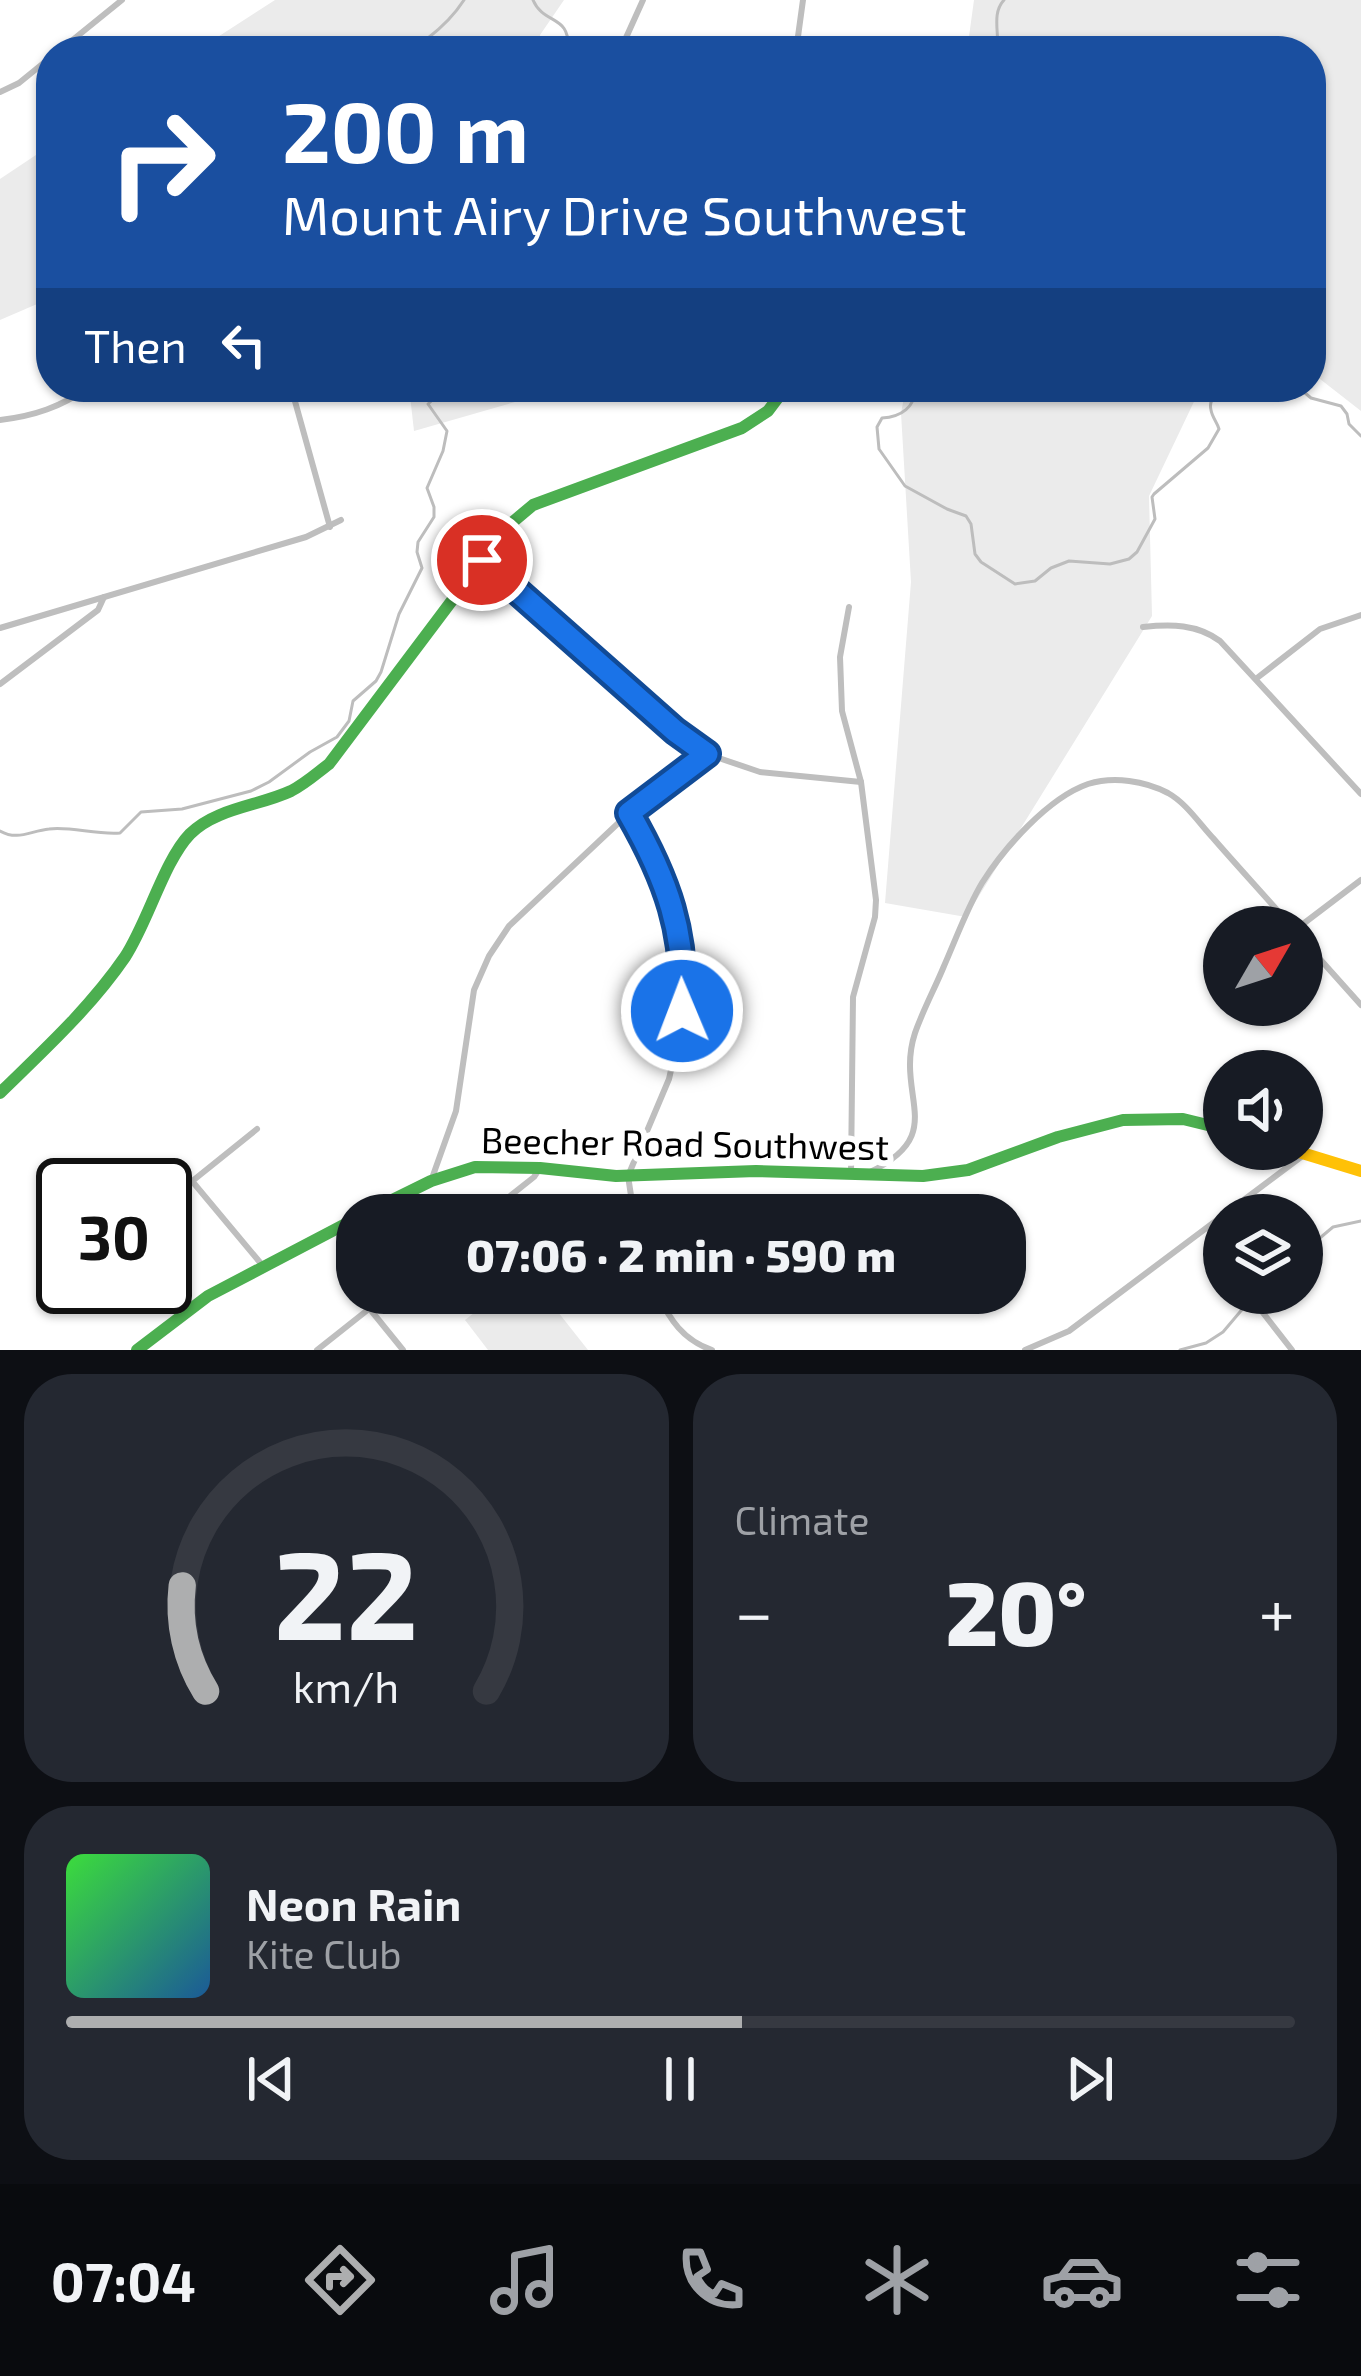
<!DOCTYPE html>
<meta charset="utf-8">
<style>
:root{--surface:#171b24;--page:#242831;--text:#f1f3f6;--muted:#9ea1a6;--line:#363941;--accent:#adaeaf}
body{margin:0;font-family:"Exo 2",sans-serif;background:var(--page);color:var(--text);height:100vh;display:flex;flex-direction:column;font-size:45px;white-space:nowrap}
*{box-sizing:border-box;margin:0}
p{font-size:39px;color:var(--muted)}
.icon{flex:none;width:66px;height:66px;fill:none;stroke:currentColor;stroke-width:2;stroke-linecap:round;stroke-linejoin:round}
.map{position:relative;height:1350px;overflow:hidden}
.details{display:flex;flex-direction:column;gap:24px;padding:24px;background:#0d0f14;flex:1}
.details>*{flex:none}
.guide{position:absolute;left:36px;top:36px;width:1290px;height:366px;border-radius:48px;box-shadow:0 3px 9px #0004;background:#1a4fa0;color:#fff;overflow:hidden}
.needle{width:78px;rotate:51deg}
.tools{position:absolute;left:1203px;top:906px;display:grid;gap:24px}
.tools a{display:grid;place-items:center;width:120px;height:120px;border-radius:50%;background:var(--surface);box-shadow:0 3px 9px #0004;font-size:60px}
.speed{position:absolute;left:36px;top:1158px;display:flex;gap:24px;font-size:60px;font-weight:700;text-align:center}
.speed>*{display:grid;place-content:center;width:156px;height:156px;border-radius:50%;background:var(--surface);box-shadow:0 3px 9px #0004;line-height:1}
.speed .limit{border:6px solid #111;border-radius:18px;background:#fff;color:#111}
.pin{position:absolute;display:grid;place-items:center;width:102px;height:102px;color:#fff;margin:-51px;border:6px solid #fff;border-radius:50%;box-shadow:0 3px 12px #0007}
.me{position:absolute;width:132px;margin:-66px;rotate:359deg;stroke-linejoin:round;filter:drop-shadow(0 0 9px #0008)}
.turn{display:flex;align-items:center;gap:42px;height:252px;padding:0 48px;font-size:54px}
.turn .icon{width:156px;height:156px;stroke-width:2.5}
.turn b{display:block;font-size:84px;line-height:102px}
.then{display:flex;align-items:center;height:114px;padding:0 48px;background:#0003;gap:24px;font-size:45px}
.big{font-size:90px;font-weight:800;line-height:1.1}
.details .widget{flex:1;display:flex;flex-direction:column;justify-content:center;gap:18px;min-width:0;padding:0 42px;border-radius:48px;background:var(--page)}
.details .dial{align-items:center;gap:0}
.dial svg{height:312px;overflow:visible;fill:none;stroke:var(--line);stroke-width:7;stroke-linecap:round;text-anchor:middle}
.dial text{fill:var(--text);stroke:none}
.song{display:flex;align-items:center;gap:36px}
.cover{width:144px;height:144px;border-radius:18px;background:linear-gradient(135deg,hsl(120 70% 55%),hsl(210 70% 35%))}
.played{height:12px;border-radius:6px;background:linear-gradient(90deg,var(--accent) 55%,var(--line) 55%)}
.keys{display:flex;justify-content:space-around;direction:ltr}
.heat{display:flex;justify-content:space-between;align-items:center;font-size:66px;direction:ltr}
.details .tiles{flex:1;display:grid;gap:24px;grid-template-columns:1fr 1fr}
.widget:last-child{grid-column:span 2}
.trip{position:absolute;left:336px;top:1194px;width:690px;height:120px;border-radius:48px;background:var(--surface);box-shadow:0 3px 9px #0004;font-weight:800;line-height:120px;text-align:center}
.dock{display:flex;height:192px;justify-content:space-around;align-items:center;background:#090b0e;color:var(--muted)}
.dock .icon{width:84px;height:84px}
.dock .on{color:var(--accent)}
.dock b{font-size:54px;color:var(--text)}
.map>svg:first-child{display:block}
</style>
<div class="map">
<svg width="1361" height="1350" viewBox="0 0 1361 1350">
<rect width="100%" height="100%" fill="#fff"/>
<!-- green -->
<g fill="#ebebeb">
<path d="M275,0H564L540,35L542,51H196Z"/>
<path d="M974,0H1361V411L1311,372V51H967Z"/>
<path d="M51,145V298L0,320V179Z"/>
<path d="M409,387H567L414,431Z"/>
<path d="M906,387H1201L1149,496L1152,616L966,917L885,903L911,582L901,413Z"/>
<path d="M499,1293H543L588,1350H488L465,1320Z"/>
</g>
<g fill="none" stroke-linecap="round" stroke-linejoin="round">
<!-- stream -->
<g stroke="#bdbdbd" stroke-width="3">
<path d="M533,0C544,26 571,13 568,51"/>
<path d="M400,51C412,38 415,47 428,38C441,28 455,14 464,0"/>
<path d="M997,51C1000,34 991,14 1004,0"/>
<path d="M915,387C916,407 901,417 882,418L877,427L879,449L905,486L947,509L966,516L971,524L975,554L981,562L1015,584L1035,581L1051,568L1069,561L1110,564L1129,559L1137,552L1155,519L1152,497L1154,494L1208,448L1219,429C1217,422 1212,417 1211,410C1206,390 1237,390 1250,387"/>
<path d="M1298,387L1311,398L1341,406L1347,414L1349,424L1361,436"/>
<path d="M0,831C18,841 30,831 49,829C70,826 96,835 120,833L141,812L182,809L251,791L269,782L310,752L337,737L349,721L353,701L376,681L381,672L399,614L422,568L417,552L418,542L434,517V507L427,488L443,451L447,431L428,404L447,387"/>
<path d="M1302,1253L1333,1227L1361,1221"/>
<path d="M1180,1350L1206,1343L1223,1332L1256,1293"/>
</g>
<!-- street -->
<g stroke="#bebebe" stroke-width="6">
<path d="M59,51L122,0"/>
<path d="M620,51L643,0"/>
<path d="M796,51L803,0"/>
<path d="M0,92L19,83L51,57"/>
<path d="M291,387L330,527"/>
<path d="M0,420C34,416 61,407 89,387"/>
<path d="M482,560L675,731L707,754L760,772L861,782"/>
<path d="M849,607L840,657L842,711L861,782L876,900L875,917L853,997L851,1173"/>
<path d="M1143,627C1171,624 1197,624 1220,641L1361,794"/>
<path d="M0,628L306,537L341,520"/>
<path d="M1257,678L1320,629L1361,615"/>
<path d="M0,684L98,610L104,597"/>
<path d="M629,814L659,867L667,888L679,938L684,986L680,1030L669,1079L628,1176L634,1215"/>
<path d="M1299,927L1361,880"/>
<path d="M1302,939L1361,1005"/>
<path d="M868,1173C951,1134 894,1097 915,1033C923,1010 935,988 944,966C956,939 967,908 982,883C1004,848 1048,798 1088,784C1114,776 1145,781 1168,793C1186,803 1199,823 1213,838C1239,868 1266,897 1292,927"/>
<path d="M192,1181L263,1266"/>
<path d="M431,1181L456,1111L474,990L489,956L509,926L629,813L707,754"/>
<path d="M165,1203L257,1129"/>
<path d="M486,1215L534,1177L540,1168"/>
<path d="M657,1293C670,1320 683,1340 712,1350"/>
<path d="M369,1308L403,1350"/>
<path d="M1260,1309L1292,1350"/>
<path d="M317,1350L389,1293"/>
<path d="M1025,1350L1069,1331L1305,1154"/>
</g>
<!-- fast -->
<g stroke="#4caf50" stroke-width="12">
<path d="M0,1093C44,1050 90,1008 125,957C148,922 164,861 190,834C216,808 259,806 291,791C305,784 317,773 329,764L508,526L533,505L742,428L768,411L786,387"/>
<path d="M362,1215L431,1181L475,1167L540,1168L616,1176L756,1171L923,1176L968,1170L1058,1137L1123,1120L1183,1119L1224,1129"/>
<path d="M137,1350L208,1296L357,1218"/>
</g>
<!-- slow -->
<path stroke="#ffc107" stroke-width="12" d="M1289,1149L1361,1171"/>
</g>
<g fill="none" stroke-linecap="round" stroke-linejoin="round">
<!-- route casing -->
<g stroke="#114b97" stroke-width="30">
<path id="route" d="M482,560L675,731L707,754L629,813C667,879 687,934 682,1011"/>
</g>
<!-- route -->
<use href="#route" stroke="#1a73e8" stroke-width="21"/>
</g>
<g text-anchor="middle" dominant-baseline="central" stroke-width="12" stroke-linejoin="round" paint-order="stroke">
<!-- street labels -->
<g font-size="36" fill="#000" stroke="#fff">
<text transform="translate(685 1142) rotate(1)">Beecher Road Southwest</text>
</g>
</g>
</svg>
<div class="tools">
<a><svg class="needle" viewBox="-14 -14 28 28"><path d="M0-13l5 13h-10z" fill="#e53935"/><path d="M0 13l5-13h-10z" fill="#9ea1a6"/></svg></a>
<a><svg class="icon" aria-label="sound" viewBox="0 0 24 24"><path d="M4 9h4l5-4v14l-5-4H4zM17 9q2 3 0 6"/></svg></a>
<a><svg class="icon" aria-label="layers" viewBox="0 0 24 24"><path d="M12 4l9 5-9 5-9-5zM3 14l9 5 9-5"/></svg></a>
</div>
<div class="speed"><div class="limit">30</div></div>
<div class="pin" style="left:482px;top:560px;background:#d93025"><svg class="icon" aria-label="arrive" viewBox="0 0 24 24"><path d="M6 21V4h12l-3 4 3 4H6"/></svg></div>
<svg class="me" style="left:682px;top:1011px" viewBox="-20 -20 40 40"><circle r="17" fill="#1a73e8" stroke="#fff" stroke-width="3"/><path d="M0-11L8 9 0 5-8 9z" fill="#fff"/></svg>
<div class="trip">07:06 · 2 min · 590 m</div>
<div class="guide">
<div class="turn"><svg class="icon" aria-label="right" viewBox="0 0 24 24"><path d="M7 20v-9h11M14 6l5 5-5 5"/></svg><div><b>200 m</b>Mount Airy Drive Southwest</div></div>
<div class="then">Then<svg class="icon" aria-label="left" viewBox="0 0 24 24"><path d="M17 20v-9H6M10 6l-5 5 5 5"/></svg></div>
</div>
</div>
<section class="details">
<div class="tiles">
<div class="widget dial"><svg viewBox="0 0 100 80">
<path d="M14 69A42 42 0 1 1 86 69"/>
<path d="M14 69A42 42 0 0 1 8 42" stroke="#adaeaf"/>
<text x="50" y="56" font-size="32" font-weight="700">22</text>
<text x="50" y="72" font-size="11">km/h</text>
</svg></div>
<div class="widget"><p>Climate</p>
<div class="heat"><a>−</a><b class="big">20°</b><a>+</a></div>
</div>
<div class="widget">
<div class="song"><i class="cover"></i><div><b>Neon Rain</b><p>Kite Club</p></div></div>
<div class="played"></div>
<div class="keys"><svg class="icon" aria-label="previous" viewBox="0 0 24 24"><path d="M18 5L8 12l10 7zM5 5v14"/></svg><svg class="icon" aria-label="pause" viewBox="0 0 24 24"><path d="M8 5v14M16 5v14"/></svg><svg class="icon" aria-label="next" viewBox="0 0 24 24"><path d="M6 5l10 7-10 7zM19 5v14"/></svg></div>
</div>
</div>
</section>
<nav class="dock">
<b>07:04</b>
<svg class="icon on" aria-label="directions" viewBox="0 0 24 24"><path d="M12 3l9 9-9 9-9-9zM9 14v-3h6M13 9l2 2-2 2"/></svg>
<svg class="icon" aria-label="music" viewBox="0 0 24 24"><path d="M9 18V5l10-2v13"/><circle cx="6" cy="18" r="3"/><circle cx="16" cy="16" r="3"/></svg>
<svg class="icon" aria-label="phone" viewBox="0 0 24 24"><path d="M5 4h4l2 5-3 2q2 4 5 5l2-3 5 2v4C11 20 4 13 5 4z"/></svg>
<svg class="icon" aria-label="climate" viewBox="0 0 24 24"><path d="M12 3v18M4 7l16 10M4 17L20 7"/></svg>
<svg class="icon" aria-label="car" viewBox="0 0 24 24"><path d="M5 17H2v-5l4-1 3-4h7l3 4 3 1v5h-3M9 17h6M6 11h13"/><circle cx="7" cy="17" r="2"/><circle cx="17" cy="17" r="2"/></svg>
<svg class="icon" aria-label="filters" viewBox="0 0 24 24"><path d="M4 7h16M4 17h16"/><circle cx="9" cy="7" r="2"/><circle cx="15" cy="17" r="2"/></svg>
</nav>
